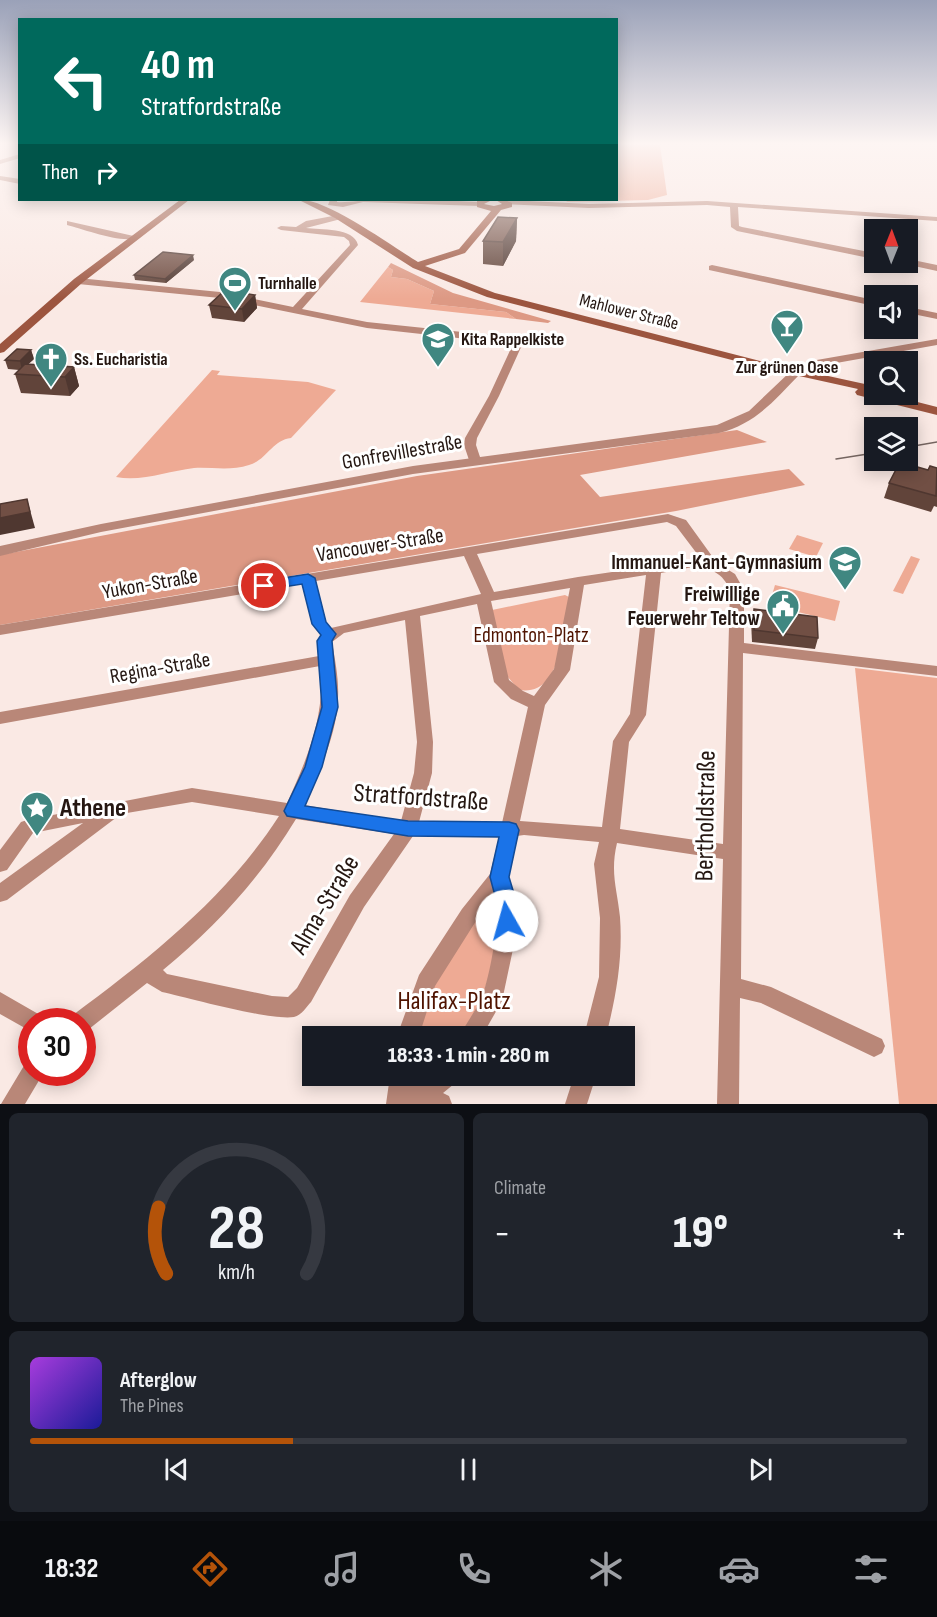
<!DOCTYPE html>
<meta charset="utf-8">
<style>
:root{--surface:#171b24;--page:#20242c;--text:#f1f3f6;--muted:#9ea1a6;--line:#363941;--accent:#b45309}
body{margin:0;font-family:"Sofia Sans Condensed",sans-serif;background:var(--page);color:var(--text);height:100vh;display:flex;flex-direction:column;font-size:22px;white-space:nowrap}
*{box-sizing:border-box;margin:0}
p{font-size:20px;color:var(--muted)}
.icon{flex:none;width:33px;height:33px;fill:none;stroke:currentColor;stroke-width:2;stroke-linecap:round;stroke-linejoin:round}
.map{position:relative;height:1104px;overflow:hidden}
.details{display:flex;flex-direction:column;gap:9px;padding:9px;background:#0d0f14;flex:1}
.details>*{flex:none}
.top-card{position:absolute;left:18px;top:18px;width:600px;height:183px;border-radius:0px;box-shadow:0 3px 15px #0003;background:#00695c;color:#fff;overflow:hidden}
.needle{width:39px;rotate:1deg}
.buttons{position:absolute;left:864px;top:219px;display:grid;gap:12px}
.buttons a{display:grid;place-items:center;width:54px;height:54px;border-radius:0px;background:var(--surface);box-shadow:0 3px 15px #0003;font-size:30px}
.speed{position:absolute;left:18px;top:1008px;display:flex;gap:12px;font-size:30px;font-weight:700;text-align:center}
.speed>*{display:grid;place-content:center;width:78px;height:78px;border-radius:50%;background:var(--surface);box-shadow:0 3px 15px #0003;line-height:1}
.speed .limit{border:9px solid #d22;background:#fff;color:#111}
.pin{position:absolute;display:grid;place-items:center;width:51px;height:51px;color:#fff;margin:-26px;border:3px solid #fff;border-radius:50%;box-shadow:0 2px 6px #0007}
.me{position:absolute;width:66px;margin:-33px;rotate:353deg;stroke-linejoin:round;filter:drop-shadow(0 0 4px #0008)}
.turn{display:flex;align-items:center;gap:21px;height:126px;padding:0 24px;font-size:27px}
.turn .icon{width:78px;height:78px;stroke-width:2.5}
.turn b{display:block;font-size:42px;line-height:51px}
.then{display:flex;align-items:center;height:57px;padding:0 24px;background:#0003;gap:12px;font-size:22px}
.big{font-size:45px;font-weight:800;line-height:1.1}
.details .tile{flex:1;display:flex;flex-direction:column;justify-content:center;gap:9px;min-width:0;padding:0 21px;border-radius:9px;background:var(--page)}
.details .dial{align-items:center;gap:0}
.dial svg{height:156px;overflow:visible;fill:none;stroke:var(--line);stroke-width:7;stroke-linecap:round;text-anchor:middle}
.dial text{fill:var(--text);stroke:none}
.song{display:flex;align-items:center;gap:18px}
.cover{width:72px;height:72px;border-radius:9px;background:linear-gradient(135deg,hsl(280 70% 55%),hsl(240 70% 35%))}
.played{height:6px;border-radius:3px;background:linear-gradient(90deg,var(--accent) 30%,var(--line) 30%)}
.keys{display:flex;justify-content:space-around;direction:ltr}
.heat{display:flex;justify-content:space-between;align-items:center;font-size:33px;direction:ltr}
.details .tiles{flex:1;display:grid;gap:9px;grid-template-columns:1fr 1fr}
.tile:last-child{grid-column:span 2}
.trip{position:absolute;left:302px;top:1026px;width:333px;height:60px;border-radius:0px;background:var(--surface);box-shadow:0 3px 15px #0003;font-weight:800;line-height:60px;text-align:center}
.menu{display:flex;height:96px;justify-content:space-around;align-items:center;background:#090b0e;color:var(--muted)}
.menu .icon{width:42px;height:42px}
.menu .current{color:var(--accent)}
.menu b{font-size:27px;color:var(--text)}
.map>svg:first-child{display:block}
</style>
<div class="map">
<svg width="937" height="1104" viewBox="0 0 937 1104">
<rect width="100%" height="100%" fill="#fae9e4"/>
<!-- green -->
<g fill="#eeaa94">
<path d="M617,145H660L667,195L648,200L566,202L569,200H616Z"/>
<path d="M388,267L393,270L391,277L407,279L434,291L430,304L506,312L516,319L360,302Z"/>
<path d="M212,370L220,371L217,375L308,382L336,390L291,438C272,440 267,460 249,465C231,471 212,467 194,468C168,471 142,482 116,477Z"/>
<path d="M797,535L823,543L816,557L789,549Z"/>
<path d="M911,556L920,559L903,594L893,591Z"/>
<path d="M775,585L840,601L835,621L769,605Z"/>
<path d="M565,595L569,597C563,628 563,697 519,690L507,676L492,610Z"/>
<path d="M855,668L937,678V1104H899Z"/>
<path d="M488,899L499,902L495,958L478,1009L462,1036H417L431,990Z"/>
</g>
<!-- forest -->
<g fill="#dd9984">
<path d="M391,263L453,293L551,321L548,323L516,319L506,312L430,304L434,291L407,279L391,277L393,270L388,267Z"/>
<path d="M737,430L767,442L580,475L600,497L789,469L805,485L676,511L0,625V555L417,476Z"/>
</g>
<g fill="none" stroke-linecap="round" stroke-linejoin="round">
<!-- minor -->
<g fill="#b98778" fill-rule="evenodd">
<path d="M20,154V158L0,164V160Z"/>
<path d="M330,200H337V202C346,203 363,200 374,200C409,200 444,200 479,202L483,204L479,206L363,202L343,207L328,205Z"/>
<path d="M508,200L589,204L707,201L937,217V221L738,207L739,226L742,227L874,253V259L737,231L731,227L730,207L707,205L589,208L505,204L504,202Z"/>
<path d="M338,215L342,217L341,219L306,228C320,230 354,227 358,245L302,309L367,322L519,338L538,343L533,346L522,345L499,396L477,438L476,445L481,460L479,463L475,464L469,460L464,445L465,438L489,396L513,344L367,328L220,298L78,284L74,281L78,278L220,292L293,307L350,245L349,241L344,237L281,230L277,228L281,226L296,227L306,221Z"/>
<path d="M67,221L138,237C125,245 83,229 67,225Z"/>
<path d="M908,259L937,265V271L905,264Z"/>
<path d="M712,265L874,300V306L709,270V266Z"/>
<path d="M908,307L937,313V319L908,313Z"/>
<path d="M937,339V345L814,367L795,376L790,373L811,361Z"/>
<path d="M668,514L686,520L717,563L735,574L744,590V643L937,666V676L743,653L741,979L771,987L882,1039L885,1046L882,1053L874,1057L761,1003L740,998L739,1104H717L723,859L617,843C610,873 617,888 620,917C623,958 616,997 606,1036H584L599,977L600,918L594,864L599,842L524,835L517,836L508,877L518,907L516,935L502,1001L482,1036H460C466,1023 475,1012 481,999C490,977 501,918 495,896L476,921L435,986L419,1036H397L419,975L462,909L490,874L499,837L413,836L364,907L311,1002C306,1007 302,1015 294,1017C271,1021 189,998 162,992L147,983L89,1029L82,1032V1022H71L73,1015C151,957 226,898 279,816L192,802L121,814L7,900L0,902V883L83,823L33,833L7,870L0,872V850L21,822L27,820L192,788L287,803C307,759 326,715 320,666L0,724V712L319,656L317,641L321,635L312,623L302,584L0,635V625ZM667,522L676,526L701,559L578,577L494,592L477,554ZM464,556L481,594L331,628L326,622L316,581ZM693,567C711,568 723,573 730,590L723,844L620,829L629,742L646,715L661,573ZM646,575L630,714L613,741L602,827L520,821L545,705L570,670L584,585ZM570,588L554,669L534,696L523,691L509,680L491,601ZM477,604L494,682L511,699L528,707L502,823L419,822L432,773L433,742L420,616ZM405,620L417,742L414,773L401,821L304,805C319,772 337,735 338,698C339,679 335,660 332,642L344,633ZM296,819L394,834L350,895L297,988L288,997L272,996L167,974L163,970C216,927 261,877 296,819Z"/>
<path d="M0,992L40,1015L42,1022H32V1032L0,1014Z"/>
<path d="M32,1062V1072H44L25,1104H1L25,1064Z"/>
<path d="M390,1076H412L411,1085L419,1084L429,1076H457L454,1084L443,1093L449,1096L452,1104H386Z"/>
<path d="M574,1076H596L587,1104H565Z"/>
</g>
<!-- tertiary -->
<g fill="#b98778" fill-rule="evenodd">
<path d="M0,176L20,179V184L0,180Z"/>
<path d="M795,370L801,373L799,375C774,401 755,424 719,433L413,474L101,532L0,556V546L101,524L413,466L717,425L749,411L791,371Z"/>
</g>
<!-- secondary -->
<g fill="#9c553f" fill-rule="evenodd">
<path d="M180,200H189L82,283L4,352L0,353V344L74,279Z"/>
<path d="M299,200C324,197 393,247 418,262L459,249L491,211L477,207V200H492L484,204L494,206L502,204L496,200H505L512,203V207L501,210L465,253L425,266L495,293L764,362L874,386V394H886L937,407V415L857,395L855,392L858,389L763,368L487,297L413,268L335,218Z"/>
</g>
<!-- tram -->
<g stroke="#756560" stroke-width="1.5">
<path d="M908,447L937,442"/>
<path d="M836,459L874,453"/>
</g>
</g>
<!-- wall -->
<g fill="#61443a">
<path d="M517,218L516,241L503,266L483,264V241Z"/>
<path d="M194,260L166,283L135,280L134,275Z"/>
<path d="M255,295L257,308L244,322L212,318L209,305Z"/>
<path d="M31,350L34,359L28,364L74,367L79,386L70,396L21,393L15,374L19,370L8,369L5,360Z"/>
<path d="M937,468V507L934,506L931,512L884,498L889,483L928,470Z"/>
<path d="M754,609L818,638L815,649L752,642L751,620Z"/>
</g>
<!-- shaded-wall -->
<g fill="#4f3730">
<path d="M517,218L516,241L503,266V242Z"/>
<path d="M193,255L194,260L166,283L165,279Z"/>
<path d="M255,295L257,308L244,322L242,309Z"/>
<path d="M31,350L34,359L22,370L20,361Z"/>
<path d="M74,367L79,386L70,396L65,377Z"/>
<path d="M27,499L35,528L0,535V518Z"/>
</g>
<!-- building -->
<g fill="#714f44" stroke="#4f3730" stroke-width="1.5">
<path d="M498,217L517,218L503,242L483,241Z"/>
<path d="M163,252L193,255L165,279L134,275Z"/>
<path d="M225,290L255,295L242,309L209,305Z"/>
<path d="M17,349L31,350L20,361L5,360Z"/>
<path d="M25,364L74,367L65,377L15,374Z"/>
<path d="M900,462L928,470L930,466L937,468L936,496L889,483Z"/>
<path d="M27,499L30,512L0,518V504Z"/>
<path d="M754,609L817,617L818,638L754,630Z"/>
</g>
<!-- sky -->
<linearGradient id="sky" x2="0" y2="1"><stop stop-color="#9aa1b8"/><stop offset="0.48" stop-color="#fdf5f3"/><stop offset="1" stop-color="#fdf5f3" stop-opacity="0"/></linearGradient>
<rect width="937" height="299" fill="url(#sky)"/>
<!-- route -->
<path fill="#1a73e8" stroke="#114b97" stroke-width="1.5" d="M308,574L315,578L326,622L336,634L332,641L338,707L322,767L305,806L408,821L509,822L516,824L519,830L509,877L518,907L514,927L507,930L500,927L497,921L498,907L490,877L499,837L408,836L287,816L284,811L305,767L322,707L317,641L321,635L312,624L302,584L264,590L257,586L264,581Z"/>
<!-- icons -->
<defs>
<g id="stadium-pin" transform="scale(1.725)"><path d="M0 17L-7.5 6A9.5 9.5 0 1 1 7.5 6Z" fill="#408781" stroke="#fff"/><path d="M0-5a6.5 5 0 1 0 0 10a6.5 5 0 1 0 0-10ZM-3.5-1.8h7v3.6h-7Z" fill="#fff"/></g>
<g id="bar-pin" transform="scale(1.725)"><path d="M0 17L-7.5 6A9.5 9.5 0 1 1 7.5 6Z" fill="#408781" stroke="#fff"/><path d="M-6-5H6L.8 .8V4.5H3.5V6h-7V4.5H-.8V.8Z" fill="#fff"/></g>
<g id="school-pin" transform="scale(1.725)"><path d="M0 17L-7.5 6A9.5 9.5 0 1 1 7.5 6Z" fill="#408781" stroke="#fff"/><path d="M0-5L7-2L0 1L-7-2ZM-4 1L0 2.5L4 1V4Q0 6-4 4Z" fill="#fff"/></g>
<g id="church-pin" transform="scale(1.725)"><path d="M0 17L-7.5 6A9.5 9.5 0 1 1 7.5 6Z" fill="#408781" stroke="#fff"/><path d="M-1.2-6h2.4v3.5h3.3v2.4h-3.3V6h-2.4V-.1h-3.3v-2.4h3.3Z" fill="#fff"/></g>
<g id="civic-pin" transform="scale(1.725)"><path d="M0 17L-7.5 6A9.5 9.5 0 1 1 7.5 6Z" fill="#408781" stroke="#fff"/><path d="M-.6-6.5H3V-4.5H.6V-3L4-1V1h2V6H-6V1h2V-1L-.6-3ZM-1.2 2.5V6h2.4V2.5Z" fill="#fff"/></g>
<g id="sight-pin" transform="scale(1.725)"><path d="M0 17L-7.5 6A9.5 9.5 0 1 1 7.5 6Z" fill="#408781" stroke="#fff"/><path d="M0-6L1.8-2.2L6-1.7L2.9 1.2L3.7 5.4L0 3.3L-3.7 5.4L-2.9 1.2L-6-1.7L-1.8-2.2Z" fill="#fff"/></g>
</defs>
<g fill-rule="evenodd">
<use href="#stadium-pin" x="235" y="283"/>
<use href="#bar-pin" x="787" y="326"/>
<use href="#school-pin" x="438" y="339"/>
<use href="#church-pin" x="51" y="359"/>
<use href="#school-pin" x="845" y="562"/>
<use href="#civic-pin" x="783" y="606"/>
<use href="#sight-pin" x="37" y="808"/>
</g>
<g text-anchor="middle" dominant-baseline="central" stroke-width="6" stroke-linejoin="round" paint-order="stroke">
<!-- far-poi labels -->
<g font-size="18" font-weight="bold" fill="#251712" stroke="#fff" text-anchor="start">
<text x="258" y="283">Turnhalle</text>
<text x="461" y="339">Kita Rappelkiste</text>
<text x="74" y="359">Ss. Eucharistia</text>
<text x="787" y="367" text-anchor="middle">Zur grünen Oase</text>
</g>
<!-- far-street labels -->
<g font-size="18" fill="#251712" stroke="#fff">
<text transform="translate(629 312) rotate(14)">Mahlower Straße</text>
</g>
<!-- street labels -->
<g font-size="21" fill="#251712" stroke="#fff">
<text transform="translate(402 452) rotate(-10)">Gonfrevillestraße</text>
<text transform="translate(380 545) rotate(-9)">Vancouver-Straße</text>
<text transform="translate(150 584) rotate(-10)">Yukon-Straße</text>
<text transform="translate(160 668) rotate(-10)">Regina-Straße</text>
</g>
<!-- poi labels -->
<g font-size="21" font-weight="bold" fill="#251712" stroke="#fff" text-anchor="end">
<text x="822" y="562">Immanuel-Kant-Gymnasium</text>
<text x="760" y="594">Freiwillige<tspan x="760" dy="24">Feuerwehr Teltow</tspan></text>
</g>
<!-- park labels -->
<g font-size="21" fill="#501401" stroke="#fff">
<text x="531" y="635">Edmonton-Platz</text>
</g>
<!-- near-street labels -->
<g font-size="26" fill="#251712" stroke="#fff">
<text transform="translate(421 798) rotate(4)">Stratfordstraße</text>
<text transform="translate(706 816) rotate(-89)">Bertholdstraße</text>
<text transform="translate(325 905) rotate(-59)">Alma-Straße</text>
</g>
<!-- near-poi labels -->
<g font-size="26" font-weight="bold" fill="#251712" stroke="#fff" text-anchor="start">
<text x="60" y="808">Athene</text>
</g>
<!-- near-park labels -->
<g font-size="26" fill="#501401" stroke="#fff">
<text x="454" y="1001">Halifax-Platz</text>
</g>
</g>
</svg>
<div class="buttons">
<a><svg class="needle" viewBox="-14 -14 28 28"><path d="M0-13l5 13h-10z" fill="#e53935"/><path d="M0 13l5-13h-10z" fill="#9ea1a6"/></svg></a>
<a><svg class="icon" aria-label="sound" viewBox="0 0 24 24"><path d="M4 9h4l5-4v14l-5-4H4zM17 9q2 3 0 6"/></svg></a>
<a><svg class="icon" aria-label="search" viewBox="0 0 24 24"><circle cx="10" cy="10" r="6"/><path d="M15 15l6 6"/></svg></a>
<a><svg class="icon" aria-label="layers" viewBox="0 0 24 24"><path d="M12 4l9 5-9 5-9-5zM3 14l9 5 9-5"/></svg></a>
</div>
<div class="speed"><div class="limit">30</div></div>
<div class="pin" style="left:264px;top:586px;background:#d93025"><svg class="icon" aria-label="arrive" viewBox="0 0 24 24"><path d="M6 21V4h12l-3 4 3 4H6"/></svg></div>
<svg class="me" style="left:507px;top:921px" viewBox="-20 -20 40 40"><circle r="19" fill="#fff"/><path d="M0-13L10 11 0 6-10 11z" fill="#1a73e8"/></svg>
<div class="trip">18:33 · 1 min · 280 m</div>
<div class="top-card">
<div class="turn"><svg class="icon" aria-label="left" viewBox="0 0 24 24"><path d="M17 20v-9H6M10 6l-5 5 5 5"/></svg><div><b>40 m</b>Stratfordstraße</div></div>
<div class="then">Then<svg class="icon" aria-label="right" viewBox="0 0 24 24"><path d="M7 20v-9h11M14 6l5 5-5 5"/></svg></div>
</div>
</div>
<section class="details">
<div class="tiles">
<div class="tile dial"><svg viewBox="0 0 100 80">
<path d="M14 69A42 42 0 1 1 86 69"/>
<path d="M14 69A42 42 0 0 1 10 35" stroke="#b45309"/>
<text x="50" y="56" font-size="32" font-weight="700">28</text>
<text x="50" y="72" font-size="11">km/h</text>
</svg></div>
<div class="tile"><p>Climate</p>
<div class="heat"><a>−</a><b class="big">19°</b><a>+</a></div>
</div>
<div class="tile">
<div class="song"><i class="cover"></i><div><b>Afterglow</b><p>The Pines</p></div></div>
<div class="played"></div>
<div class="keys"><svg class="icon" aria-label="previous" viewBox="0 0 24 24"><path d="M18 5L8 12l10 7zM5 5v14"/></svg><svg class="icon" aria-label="pause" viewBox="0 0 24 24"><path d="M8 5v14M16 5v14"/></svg><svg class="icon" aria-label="next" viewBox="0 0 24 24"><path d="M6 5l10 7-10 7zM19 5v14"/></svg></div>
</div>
</div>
</section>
<nav class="menu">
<b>18:32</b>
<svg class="icon current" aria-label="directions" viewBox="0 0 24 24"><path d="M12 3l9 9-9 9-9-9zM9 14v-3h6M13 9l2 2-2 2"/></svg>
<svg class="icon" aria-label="music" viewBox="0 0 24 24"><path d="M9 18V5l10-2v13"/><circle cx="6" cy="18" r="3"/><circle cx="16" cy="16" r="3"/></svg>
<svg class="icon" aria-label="phone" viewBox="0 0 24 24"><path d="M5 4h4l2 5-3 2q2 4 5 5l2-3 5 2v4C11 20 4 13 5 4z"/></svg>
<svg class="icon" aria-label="climate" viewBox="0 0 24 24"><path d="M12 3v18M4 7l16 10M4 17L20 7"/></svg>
<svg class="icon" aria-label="car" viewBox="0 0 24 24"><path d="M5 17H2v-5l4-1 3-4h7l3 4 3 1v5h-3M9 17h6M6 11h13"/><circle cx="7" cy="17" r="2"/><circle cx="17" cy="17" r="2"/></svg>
<svg class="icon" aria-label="filters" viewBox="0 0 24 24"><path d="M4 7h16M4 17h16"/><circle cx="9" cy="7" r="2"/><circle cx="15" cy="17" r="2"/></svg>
</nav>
